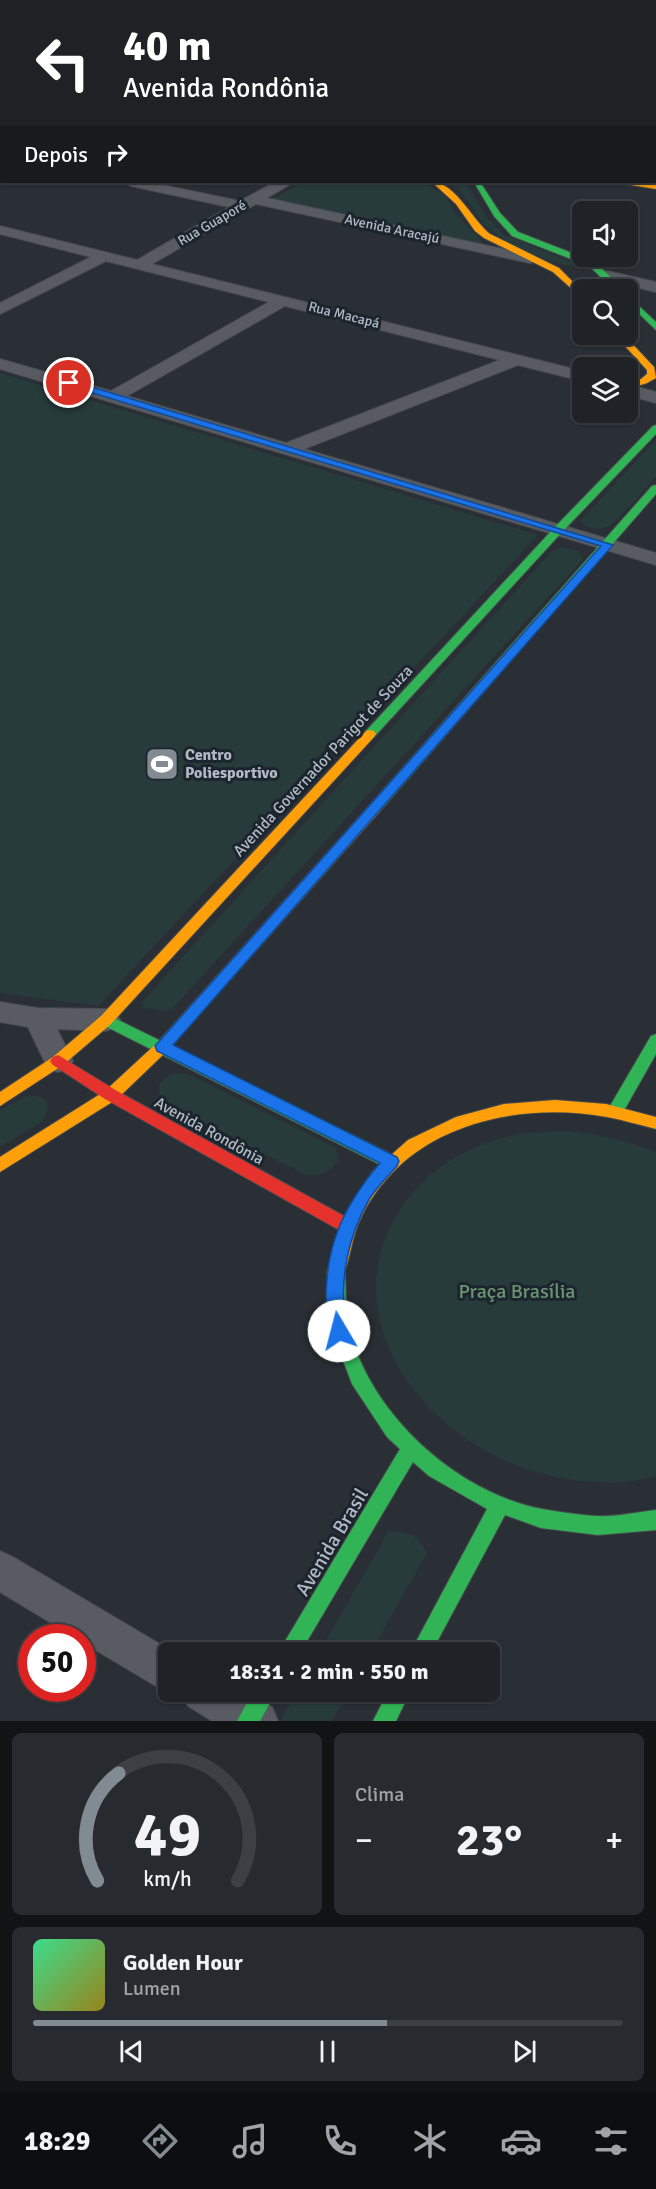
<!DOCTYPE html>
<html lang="pt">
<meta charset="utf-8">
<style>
:root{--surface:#1f2327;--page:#272b2f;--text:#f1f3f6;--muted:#a1a4a7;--line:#3c4044;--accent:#828a92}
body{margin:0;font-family:Signika,sans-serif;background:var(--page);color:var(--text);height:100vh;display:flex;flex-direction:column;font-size:22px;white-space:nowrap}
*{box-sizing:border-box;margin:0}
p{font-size:20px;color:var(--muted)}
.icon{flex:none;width:33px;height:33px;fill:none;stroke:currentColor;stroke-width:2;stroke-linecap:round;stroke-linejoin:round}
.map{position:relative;height:1721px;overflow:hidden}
.drawer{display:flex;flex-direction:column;gap:12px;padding:12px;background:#111315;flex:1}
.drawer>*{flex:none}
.banner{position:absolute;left:0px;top:0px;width:657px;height:183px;box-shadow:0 2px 4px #0004,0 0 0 2px var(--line);background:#202124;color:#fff;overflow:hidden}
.controls{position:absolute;left:572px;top:201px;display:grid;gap:12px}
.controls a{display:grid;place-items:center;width:66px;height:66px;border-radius:9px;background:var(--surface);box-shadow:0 2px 4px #0004,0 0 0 2px var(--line);font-size:30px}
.speed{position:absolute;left:18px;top:1624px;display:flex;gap:12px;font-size:30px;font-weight:700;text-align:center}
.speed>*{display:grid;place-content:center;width:78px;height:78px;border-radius:50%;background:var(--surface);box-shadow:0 2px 4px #0004,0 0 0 2px var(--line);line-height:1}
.speed .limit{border:9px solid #d22;background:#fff;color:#111}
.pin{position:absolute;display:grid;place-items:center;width:51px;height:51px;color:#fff;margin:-26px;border:3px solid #fff;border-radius:50%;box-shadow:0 2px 6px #0007}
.me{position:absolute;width:66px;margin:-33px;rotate:352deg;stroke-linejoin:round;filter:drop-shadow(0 0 4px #0008)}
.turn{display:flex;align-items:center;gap:21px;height:126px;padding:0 24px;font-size:27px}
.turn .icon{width:78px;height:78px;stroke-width:2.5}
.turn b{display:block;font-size:42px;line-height:51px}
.then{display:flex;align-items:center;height:57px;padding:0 24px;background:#0003;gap:12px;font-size:22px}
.big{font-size:45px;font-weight:800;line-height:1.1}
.drawer .card{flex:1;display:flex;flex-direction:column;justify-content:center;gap:9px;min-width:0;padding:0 21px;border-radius:9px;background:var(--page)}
.drawer .dial{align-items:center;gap:0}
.dial svg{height:156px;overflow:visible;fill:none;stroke:var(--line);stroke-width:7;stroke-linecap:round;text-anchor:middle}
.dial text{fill:var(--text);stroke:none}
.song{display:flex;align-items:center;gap:18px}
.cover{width:72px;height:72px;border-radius:9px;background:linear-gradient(135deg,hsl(150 70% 55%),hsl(50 70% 35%))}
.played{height:6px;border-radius:3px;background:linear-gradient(90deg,var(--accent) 60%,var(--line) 60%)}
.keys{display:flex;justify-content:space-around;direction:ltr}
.heat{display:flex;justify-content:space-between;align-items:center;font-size:33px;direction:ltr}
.drawer .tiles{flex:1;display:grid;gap:12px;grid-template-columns:1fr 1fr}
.card:last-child{grid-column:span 2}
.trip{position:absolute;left:158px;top:1642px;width:342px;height:60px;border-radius:9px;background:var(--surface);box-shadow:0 2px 4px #0004,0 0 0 2px var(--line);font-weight:800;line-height:60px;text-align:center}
.tab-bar{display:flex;height:96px;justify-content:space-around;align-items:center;background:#0c0e10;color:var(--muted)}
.tab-bar .icon{width:42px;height:42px}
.tab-bar .on{color:var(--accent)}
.tab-bar b{font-size:27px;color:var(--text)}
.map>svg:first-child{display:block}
</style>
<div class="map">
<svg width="656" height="1721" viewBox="0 0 656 1721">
<rect width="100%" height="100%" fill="#292f34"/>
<!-- green -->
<g fill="#283b3b">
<path d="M304,182H424L446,196L454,212L487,247L270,200Z"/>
<path d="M449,182H465L485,215L503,234L581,266C559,269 499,241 484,224C472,209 465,193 449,182Z"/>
<path d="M0,373L538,535L98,1006L0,993Z"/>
<path d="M656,440V476C646,487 618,522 607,527C598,531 586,529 581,521L582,519Z"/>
<path d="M561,547L579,551L583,559L174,1007L165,1011L145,1008L141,1003L552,551Z"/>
<path d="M172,1073L188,1074L336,1148L338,1160C330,1173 321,1176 306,1175L160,1100L159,1084Z"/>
<path d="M29,1095L38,1096L46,1101L48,1109L43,1121L0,1147V1110Z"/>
<path d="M565,1131C597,1134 626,1140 656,1152V1476C624,1486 589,1483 557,1477C442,1456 328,1331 397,1214C420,1176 459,1150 502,1138C522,1132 543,1132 565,1131Z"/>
<path d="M389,1531C410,1533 417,1533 427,1553L370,1653H319Z"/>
<path d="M297,1692H348L332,1721H280Z"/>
</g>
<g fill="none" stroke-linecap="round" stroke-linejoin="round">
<!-- street casing -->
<g stroke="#464b4f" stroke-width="2">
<g id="street">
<path d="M0,0H6L7,2H2L0,5Z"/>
<path d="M189,0H202L188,2Z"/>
<path d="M234,0H251L252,2H235Z"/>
<path d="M337,0H350L336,2Z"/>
<path d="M476,0H495L496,2H477Z"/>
<path d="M509,0H528L529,2H510Z"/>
<path d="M124,182H148L240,201L275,182H290L289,185L267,198L535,256L537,259L535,262L530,263L256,204L152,264L582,371V381L518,365L304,449L656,553V565L0,369V359L111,391L269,302L106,261L0,314V303L91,257L0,234V226L137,260L229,207L131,186ZM285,306L500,360L286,443L127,396Z"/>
<path d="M607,271L656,282V292L602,279L599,276L602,273Z"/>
<path d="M627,384L656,392V403L627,395Z"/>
<path d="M0,1002L38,1008L106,1009L116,1013L120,1020L116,1027L106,1031L57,1029L73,1061L68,1069L58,1072L48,1069L28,1027L0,1022Z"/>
<path d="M0,1551L13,1557L175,1653H168V1691L154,1685L82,1642V1638H76L0,1592Z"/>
<path d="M182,1692H240L272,1707L278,1721H212L188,1706Z"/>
</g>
</g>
<!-- fast casing -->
<g stroke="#464b4f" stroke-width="2">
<g id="fast">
<path d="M474,182H480L500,213L518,232L595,262L624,290H615L589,266L512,236L494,216Z"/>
<path d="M627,295L656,322V330L627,302Z"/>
<path d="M656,425V434L562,532L374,737H366L364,734L366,731L554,528L653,426Z"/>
<path d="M656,485V494L379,812H369L367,809L369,806L652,486Z"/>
<path d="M106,1014L397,1157L399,1162L397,1167L391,1169L385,1167L101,1024L99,1020L101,1016Z"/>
<path d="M656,1034V1054L622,1114L616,1116L610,1114L608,1110L610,1106L651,1036Z"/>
<path d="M336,1265L342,1267L345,1272C346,1291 345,1313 350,1331C371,1415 458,1493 542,1509C560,1512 579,1515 597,1516C616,1517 637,1512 656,1510V1530L598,1535L541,1528L505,1515L431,1653H410L487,1509L429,1476L413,1462L300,1653H278L400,1449L387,1437L352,1384L332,1331L327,1272L330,1267Z"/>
<path d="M253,1692H276L260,1721H237Z"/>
<path d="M388,1692H410L396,1721H373Z"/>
</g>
</g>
<!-- slow casing -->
<g stroke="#464b4f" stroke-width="2">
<g id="slow">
<rect x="0" y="72" width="2" height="4"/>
<path d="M432,182C455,182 473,221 490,234L559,268L582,291V298L553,272L484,238L475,231L456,204Z"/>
<path d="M622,182L656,185V189L625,184Z"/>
<path d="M614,334H623L654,367L656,378L647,383L627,389V383L641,379L647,374V370Z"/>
<path d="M370,730L374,731L376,734L374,737L111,1024L63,1065L0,1106V1092L53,1057L101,1016L366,731Z"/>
<path d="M374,805L379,806L381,809L379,812L168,1050L117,1099L0,1172V1157L105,1091L158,1042L369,806Z"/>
<path d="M555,1100L606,1104L656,1117V1129C640,1125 623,1120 607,1117C530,1103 436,1119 384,1182C375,1192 365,1208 360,1220C351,1238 351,1259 342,1277L336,1279L330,1277L327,1272L345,1214L372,1172L408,1140L456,1117L504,1104Z"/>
</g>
</g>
<!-- jam casing -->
<g stroke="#464b4f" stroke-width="2">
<path id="jam" d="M58,1055L117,1091L353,1221L355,1226L353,1231L347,1233L341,1231L105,1099L53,1065L50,1061L53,1057Z"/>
</g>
<!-- street -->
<use href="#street" fill="#585c62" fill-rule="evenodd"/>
<!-- fast -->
<use href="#fast" fill="#30b455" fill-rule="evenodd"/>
<!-- slow -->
<use href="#slow" fill="#ff9f0a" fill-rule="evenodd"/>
<!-- jam -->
<use href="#jam" fill="#e5322d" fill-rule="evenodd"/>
</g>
<!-- route -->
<path fill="#1a73e8" stroke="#114b97" stroke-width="1.5" d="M66,381H72L613,545L173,1045L397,1157L399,1161L397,1166C388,1176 377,1187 370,1198C347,1237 337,1287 348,1331L346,1337L339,1339L333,1337C327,1323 326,1310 326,1295C327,1242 345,1204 380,1163L157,1051L155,1046L601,546L66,385Z"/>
<!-- icons -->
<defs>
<g id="stadium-square" transform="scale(1.725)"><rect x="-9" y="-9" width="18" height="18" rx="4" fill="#828a92" stroke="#1c252e"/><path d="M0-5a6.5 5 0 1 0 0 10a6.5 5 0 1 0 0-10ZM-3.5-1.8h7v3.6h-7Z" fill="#fff"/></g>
</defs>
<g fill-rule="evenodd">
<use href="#stadium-square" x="162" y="764"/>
</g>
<g text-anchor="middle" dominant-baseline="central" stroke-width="6" stroke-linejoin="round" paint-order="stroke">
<!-- far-street labels -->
<g font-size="14" fill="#b2bbc5" stroke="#1c252e">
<text transform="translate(212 223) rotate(-30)">Rua Guaporé</text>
<text transform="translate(392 229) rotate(12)">Avenida Aracajú</text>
<text transform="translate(344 315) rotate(14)">Rua Macapá</text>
</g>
<!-- poi labels -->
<g font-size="16" font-weight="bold" fill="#b2bbc5" stroke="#1c252e" text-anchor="start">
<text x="185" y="755">Centro<tspan x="185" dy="18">Poliesportivo</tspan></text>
</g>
<!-- street labels -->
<g font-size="16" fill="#b2bbc5" stroke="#1c252e">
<text transform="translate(323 761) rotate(-47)">Avenida Governador Parigot de Souza</text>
<text transform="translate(209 1131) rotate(29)">Avenida Rondônia</text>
</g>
<!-- near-park labels -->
<g font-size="20" fill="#6b9571" stroke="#1c252e">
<text x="517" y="1291">Praça Brasília</text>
</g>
<!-- near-street labels -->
<g font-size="20" fill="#b2bbc5" stroke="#1c252e">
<text transform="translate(332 1542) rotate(-59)">Avenida Brasil</text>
</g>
</g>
</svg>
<div class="controls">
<a><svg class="icon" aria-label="sound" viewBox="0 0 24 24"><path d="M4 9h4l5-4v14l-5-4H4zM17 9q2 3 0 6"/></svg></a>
<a><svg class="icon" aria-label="search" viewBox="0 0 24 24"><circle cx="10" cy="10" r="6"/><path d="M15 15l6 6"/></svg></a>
<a><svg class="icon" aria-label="layers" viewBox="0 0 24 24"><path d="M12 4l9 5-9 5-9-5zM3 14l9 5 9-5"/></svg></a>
</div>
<div class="speed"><div class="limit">50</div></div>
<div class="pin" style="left:69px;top:383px;background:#d93025"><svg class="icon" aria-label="arrive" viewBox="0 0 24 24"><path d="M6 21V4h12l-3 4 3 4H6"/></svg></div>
<svg class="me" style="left:339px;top:1331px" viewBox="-20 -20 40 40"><circle r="19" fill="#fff"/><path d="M0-13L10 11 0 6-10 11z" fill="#1a73e8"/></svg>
<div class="trip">18:31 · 2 min · 550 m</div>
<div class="banner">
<div class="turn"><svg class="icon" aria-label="left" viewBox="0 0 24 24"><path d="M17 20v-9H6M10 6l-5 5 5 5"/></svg><div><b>40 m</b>Avenida Rondônia</div></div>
<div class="then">Depois<svg class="icon" aria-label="right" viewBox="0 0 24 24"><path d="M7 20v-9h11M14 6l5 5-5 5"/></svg></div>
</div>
</div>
<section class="drawer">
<div class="tiles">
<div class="card dial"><svg viewBox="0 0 100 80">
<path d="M14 69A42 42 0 1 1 86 69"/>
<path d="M14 69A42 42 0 0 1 25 14" stroke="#828a92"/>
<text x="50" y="56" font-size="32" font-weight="700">49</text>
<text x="50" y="72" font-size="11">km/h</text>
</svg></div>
<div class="card"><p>Clima</p>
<div class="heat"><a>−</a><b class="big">23°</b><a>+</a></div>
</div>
<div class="card">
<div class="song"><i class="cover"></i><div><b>Golden Hour</b><p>Lumen</p></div></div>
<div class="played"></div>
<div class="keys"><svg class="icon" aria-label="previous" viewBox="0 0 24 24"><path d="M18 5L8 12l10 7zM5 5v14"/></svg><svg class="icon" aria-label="pause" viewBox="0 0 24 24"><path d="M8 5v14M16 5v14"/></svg><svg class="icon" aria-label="next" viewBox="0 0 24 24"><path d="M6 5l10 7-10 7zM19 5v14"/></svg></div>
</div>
</div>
</section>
<nav class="tab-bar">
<b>18:29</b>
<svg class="icon on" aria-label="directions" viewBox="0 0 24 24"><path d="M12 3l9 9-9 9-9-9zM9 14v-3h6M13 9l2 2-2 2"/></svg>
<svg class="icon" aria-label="music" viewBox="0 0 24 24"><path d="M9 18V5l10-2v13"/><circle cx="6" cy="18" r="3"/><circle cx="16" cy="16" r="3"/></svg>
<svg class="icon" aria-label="phone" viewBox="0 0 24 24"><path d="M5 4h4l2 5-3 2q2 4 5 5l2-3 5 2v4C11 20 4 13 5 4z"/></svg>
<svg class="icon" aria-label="climate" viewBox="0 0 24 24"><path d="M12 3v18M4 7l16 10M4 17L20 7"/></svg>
<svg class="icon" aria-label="car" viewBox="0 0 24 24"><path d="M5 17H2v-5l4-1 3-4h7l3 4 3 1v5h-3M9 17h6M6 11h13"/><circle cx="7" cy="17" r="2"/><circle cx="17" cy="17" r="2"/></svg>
<svg class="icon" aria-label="filters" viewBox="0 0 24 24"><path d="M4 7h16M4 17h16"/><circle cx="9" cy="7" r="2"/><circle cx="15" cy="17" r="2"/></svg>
</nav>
